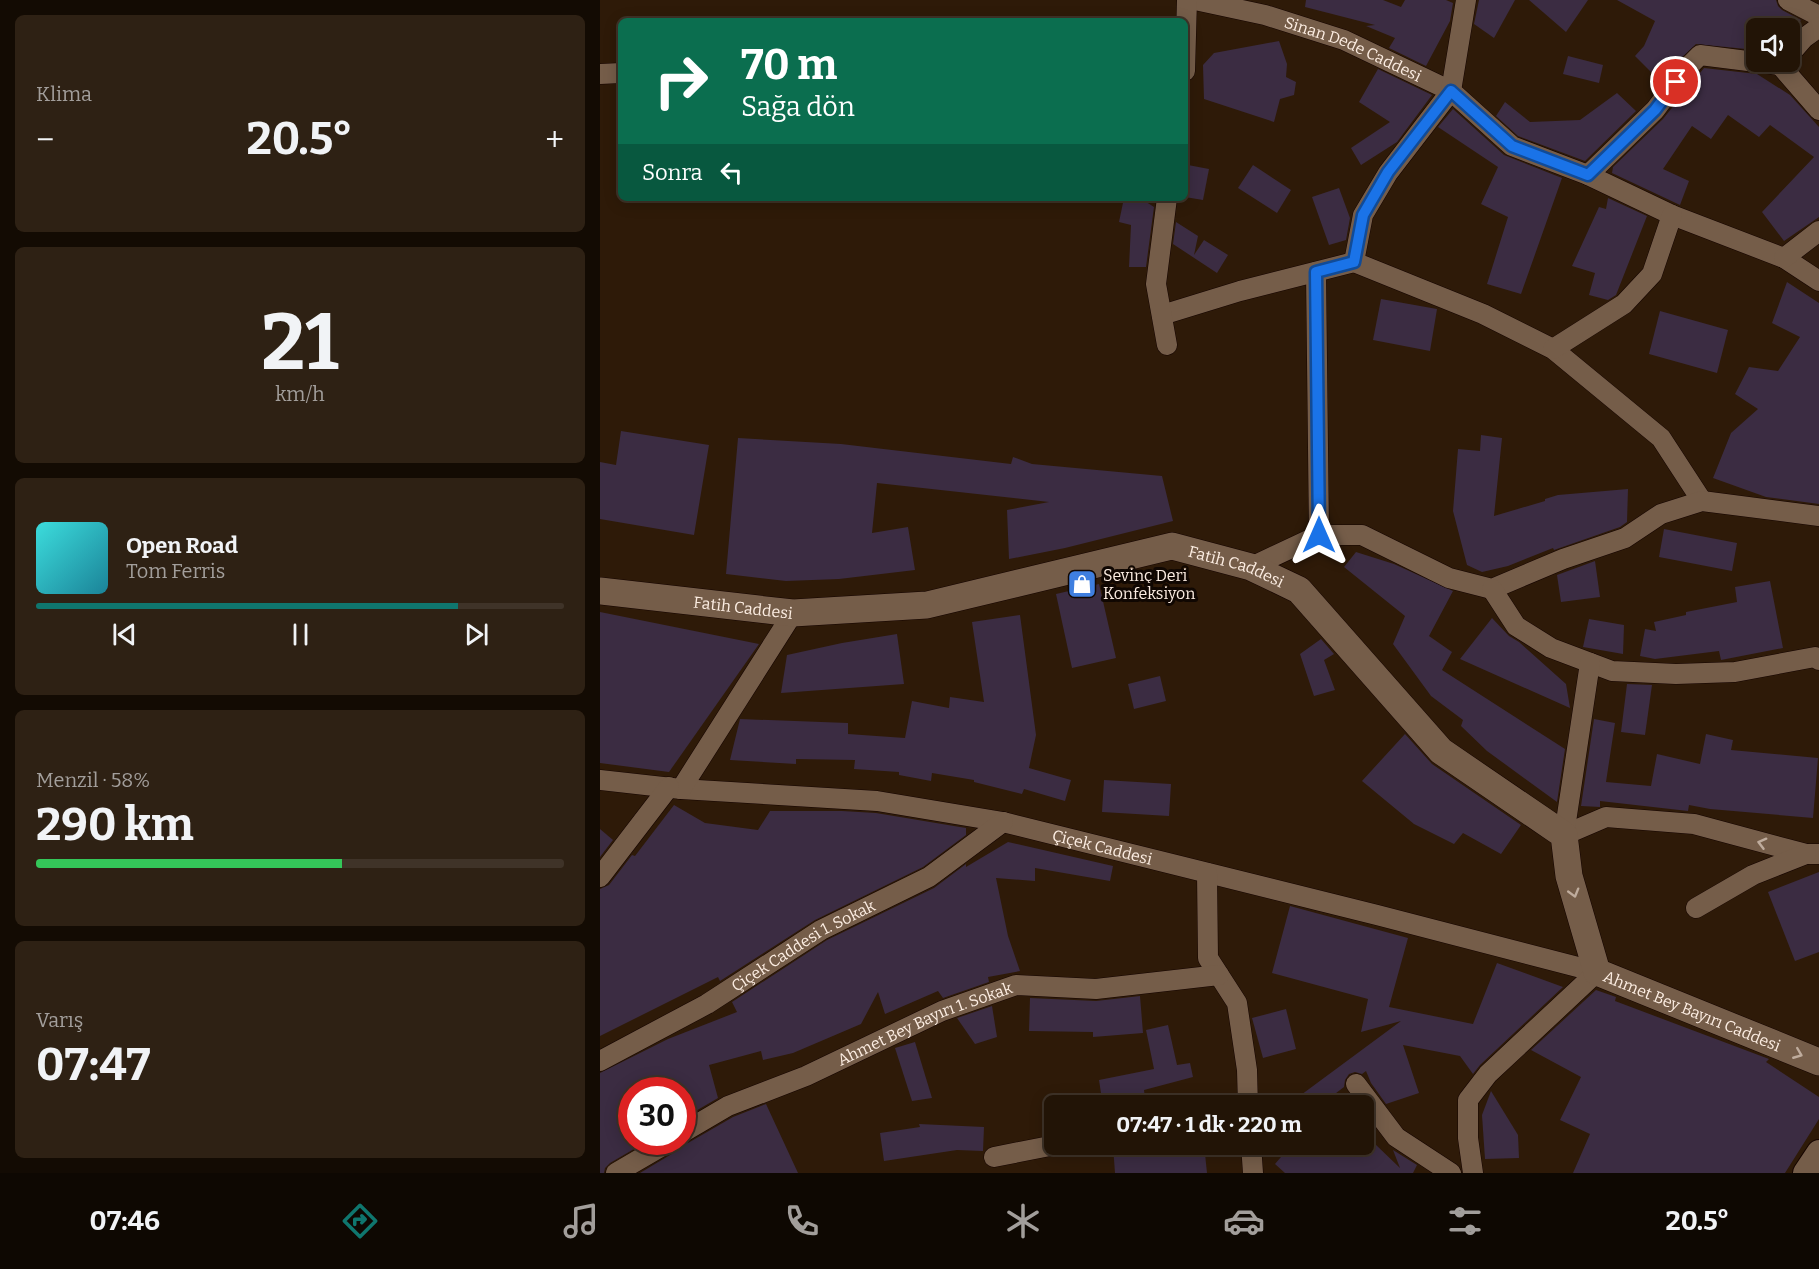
<!DOCTYPE html>
<html lang="tr">
<meta charset="utf-8">
<style>
:root{--surface:#221406;--page:#2e2114;--text:#f1f3f6;--muted:#a29e9b;--line:#3f3328;--accent:#0f766e}
body{margin:0;font-family:Bitter,serif;background:var(--page);color:var(--text);height:100vh;display:flex;flex-direction:column;font-size:22px;white-space:nowrap}
*{box-sizing:border-box;margin:0}
p{font-size:20px;color:var(--muted)}
.icon{flex:none;width:33px;height:33px;fill:none;stroke:currentColor;stroke-width:2;stroke-linecap:round;stroke-linejoin:round}
.map{position:relative;flex:1;overflow:hidden}
.sheet{display:flex;flex-direction:column;gap:15px;padding:15px;background:#130b03;width:600px}
.sheet>*{flex:none}
.banner{position:absolute;left:18px;top:18px;width:570px;height:183px;border-radius:9px;box-shadow:0 3px 15px #0003,0 0 0 2px var(--line);background:#0b6e4f;color:#fff;overflow:hidden}
.tools{position:absolute;left:1146px;top:18px;display:grid;gap:12px}
.tools a{display:grid;place-items:center;width:54px;height:54px;border-radius:9px;background:var(--surface);box-shadow:0 3px 15px #0003,0 0 0 2px var(--line);font-size:30px}
.speed{position:absolute;left:18px;top:1077px;display:flex;gap:12px;font-size:30px;font-weight:700;text-align:center}
.speed>*{display:grid;place-content:center;width:78px;height:78px;border-radius:50%;background:var(--surface);box-shadow:0 3px 15px #0003,0 0 0 2px var(--line);line-height:1}
.speed .limit{border:9px solid #d22;background:#fff;color:#111}
.pin{position:absolute;display:grid;place-items:center;width:51px;height:51px;color:#fff;margin:-26px;border:3px solid #fff;border-radius:50%;box-shadow:0 2px 6px #0007}
.me{position:absolute;width:66px;margin:-33px;rotate:0deg;stroke-linejoin:round;filter:drop-shadow(0 0 4px #0008)}
.turn{display:flex;align-items:center;gap:21px;height:126px;padding:0 24px;font-size:27px}
.turn .icon{width:78px;height:78px;stroke-width:2.5}
.turn b{display:block;font-size:42px;line-height:51px}
.then{display:flex;align-items:center;height:57px;padding:0 24px;background:#0003;gap:12px;font-size:22px}
.big{font-size:45px;font-weight:700;line-height:1.1}
.sheet .tile{flex:1;display:flex;flex-direction:column;justify-content:center;gap:9px;min-width:0;padding:0 21px;border-radius:9px;background:var(--page)}
.sheet .dial{align-items:center;gap:0}
.dial b{font-size:78px;line-height:1}
.song{display:flex;align-items:center;gap:18px}
.cover{width:72px;height:72px;border-radius:9px;background:linear-gradient(135deg,hsl(180 70% 55%),hsl(190 70% 35%))}
.played{height:6px;border-radius:3px;background:linear-gradient(90deg,var(--accent) 80%,var(--line) 80%)}
.keys{display:flex;justify-content:space-around;direction:ltr}
.heat{display:flex;justify-content:space-between;align-items:center;font-size:33px;direction:ltr}
.charge{height:9px;border-radius:4px;background:linear-gradient(90deg,#34c759 58%,var(--line) 0)}
.trip{position:absolute;left:444px;top:1095px;width:330px;height:60px;border-radius:9px;background:var(--surface);box-shadow:0 3px 15px #0003,0 0 0 2px var(--line);font-weight:700;line-height:60px;text-align:center}
.tab-bar{display:flex;height:96px;justify-content:space-around;align-items:center;background:#0e0802;color:var(--muted)}
.tab-bar .icon{width:42px;height:42px}
.tab-bar .current{color:var(--accent)}
.tab-bar b{font-size:27px;color:var(--text)}
main{display:flex;flex:1;min-height:0}
.map>svg:first-child{display:block}
</style>
<main>
<section class="sheet">
<div class="tile"><p>Klima</p>
<div class="heat"><a>−</a><b class="big">20.5°</b><a>+</a></div>
</div>
<div class="tile dial"><b>21</b><p>km/h</p></div>
<div class="tile">
<div class="song"><i class="cover"></i><div><b>Open Road</b><p>Tom Ferris</p></div></div>
<div class="played"></div>
<div class="keys"><svg class="icon" aria-label="previous" viewBox="0 0 24 24"><path d="M18 5L8 12l10 7zM5 5v14"/></svg><svg class="icon" aria-label="pause" viewBox="0 0 24 24"><path d="M8 5v14M16 5v14"/></svg><svg class="icon" aria-label="next" viewBox="0 0 24 24"><path d="M6 5l10 7-10 7zM19 5v14"/></svg></div>
</div>
<div class="tile"><p>Menzil · 58%</p><b class="big">290 km</b><div class="charge"></div></div>
<div class="tile"><p>Varış</p><b class="big">07:47</b></div>
</section>
<div class="map">
<svg width="1219" height="1173" viewBox="0 0 1219 1173">
<rect width="100%" height="100%" fill="#2e1a08"/>
<!-- building -->
<g fill="#3b2c42">
<path d="M706,0H783L801,7L805,0H846L853,3L850,21L826,66L789,48L795,38L766,26L775,25L705,7Z"/>
<path d="M879,0H915L894,38L874,24Z"/>
<path d="M929,0H988L966,32Z"/>
<path d="M1017,0H1176L1178,6L1182,10L1201,20L1190,32V28H1156V50L1096,44L1078,61L1061,82L1035,56L1044,46L1055,21Z"/>
<path d="M679,41L687,64L686,77L696,82L694,95L680,99L674,122L604,99L603,65L614,53Z"/>
<path d="M968,56L1003,65L999,83L963,74Z"/>
<path d="M1104,68L1157,74L1190,95L1219,127V217L1184,241L1162,212L1214,157L1170,125L1159,137L1128,115L1111,139L1092,126L1063,169L1089,181L1080,205L1012,173L1013,167L1063,119Z"/>
<path d="M778,69L832,95L797,142L761,165L751,148L790,122L759,102Z"/>
<path d="M1017,93L1036,111L985,161L918,136L896,116L905,102L930,122L980,120Z"/>
<path d="M853,109L904,155L962,178L921,294L887,284L908,217L881,204L898,167L838,127Z"/>
<path d="M588,165L609,169L603,200L585,197Z"/>
<path d="M653,165L691,190L677,213L638,188Z"/>
<path d="M739,188L750,218L746,240L729,245L712,197Z"/>
<path d="M524,198H540L554,207L546,267H529L531,225L519,222Z"/>
<path d="M1008,198L1047,216L1016,295L1008,300L989,295L995,273L972,266L999,207L1006,209Z"/>
<path d="M576,222L598,236L594,255L604,240L628,255L617,273L573,244Z"/>
<path d="M1187,282L1219,303V504L1166,497L1113,478L1131,433L1158,409L1135,394L1149,367L1178,371L1200,337L1172,323Z"/>
<path d="M781,299L837,309L830,351L773,340Z"/>
<path d="M1060,311L1128,330L1117,373L1049,354Z"/>
<path d="M21,431L109,445L94,535L0,519V462L16,465Z"/>
<path d="M881,435L902,438L894,516L945,501V499L958,495L1028,489L1027,522L1020,527L954,550L953,548L908,566L882,572L867,565L853,511L858,449L880,451Z"/>
<path d="M138,438L241,444L411,464L413,457L432,464L562,476L573,521L465,548L409,559L407,510L449,502L277,483L272,533L308,527L315,570L239,579L186,581L126,574Z"/>
<path d="M1064,529L1137,543L1132,571L1059,557Z"/>
<path d="M756,552L794,564L853,591L829,636L852,652L842,670L965,749L957,802L887,751L861,726L863,720L831,696L793,644L805,616L744,567Z"/>
<path d="M995,561L1000,597L961,602L957,575Z"/>
<path d="M1170,581L1183,648L1121,660L1119,651L1055,659L1040,656L1045,629L1056,631L1054,622L1086,615V612L1137,602L1135,587Z"/>
<path d="M499,584L516,658L472,668L456,594Z"/>
<path d="M0,612L159,644L69,772L0,763Z"/>
<path d="M420,615L436,735L429,768L471,780L465,801L424,789L422,794L374,782V780L332,773L331,781L299,775V772L254,769L255,760L196,759V764L130,760L140,719L248,723V734L305,738L312,701L349,708L350,697L384,702L372,622Z"/>
<path d="M892,618L909,636L919,642L966,684L970,708L860,659Z"/>
<path d="M989,619L1024,625L1023,654L983,647Z"/>
<path d="M297,634L304,684L181,693L187,655L242,643Z"/>
<path d="M721,639L734,654L724,660L735,690L714,696L700,654Z"/>
<path d="M560,676L566,701L534,709L528,684Z"/>
<path d="M1027,684L1052,685L1045,735L1021,732Z"/>
<path d="M994,719L1015,723L1006,782L1051,786L1057,754L1100,764L1106,734L1133,740L1131,750L1218,758L1213,818L1110,809L1089,805L1088,811L1000,801V807L981,806Z"/>
<path d="M805,734L832,764L921,825L901,854L863,833L854,844L814,824L762,781Z"/>
<path d="M504,780L571,784L569,816L502,812Z"/>
<path d="M74,805L105,823L158,830L170,811H242L276,813L366,828V835L323,867L215,920L120,981L118,977L0,1036V889L9,885L32,855L35,856Z"/>
<path d="M0,829L13,840L0,857Z"/>
<path d="M408,842L513,866L510,881L435,868V881L396,878L408,936L420,971L388,977L389,982L343,998L338,991L285,1014L278,992L261,1024L193,1053L163,1060L161,1051L109,1065L118,1098L82,1119V1090H32V1142H46L10,1163L5,1168L4,1173H0V1073L68,1039L137,1012L132,1002L227,940L334,888L366,864V867Z"/>
<path d="M1219,872V952L1195,961L1168,892Z"/>
<path d="M690,906L808,938L789,1007L873,1024L897,963L963,987L880,1065L873,1074L860,1056L803,1045L819,1093L786,1104L771,1083L766,1071L762,1074L755,1072L749,1074L745,1080L744,1087L719,1106H686L801,1021L761,1032L768,999L672,973Z"/>
<path d="M996,990L1016,997L1015,1001L1169,1059L1166,1062L1219,1097V1119L1185,1173H973L990,1134L960,1120L981,1077L931,1050Z"/>
<path d="M540,996L543,1033L493,1037V1032L429,1031L430,998L496,1001Z"/>
<path d="M392,1006L397,1037L375,1044L357,1018Z"/>
<path d="M686,1009L696,1049L663,1058L652,1018Z"/>
<path d="M568,1025L577,1065L590,1063L593,1077L544,1090L546,1106H503L499,1080L554,1069L546,1030Z"/>
<path d="M315,1042L332,1098L312,1101L295,1048Z"/>
<path d="M891,1091L918,1135L919,1158L885,1159L882,1115Z"/>
<path d="M166,1104L198,1173H40L75,1152L80,1145L88,1143L133,1117Z"/>
<path d="M319,1124L384,1127L383,1151L357,1150L284,1161L280,1133L320,1127Z"/>
<path d="M534,1144H604L607,1173H515L513,1146Z"/>
<path d="M692,1144H775L800,1168L793,1150L817,1165L813,1173H685L675,1164Z"/>
</g>
<g fill="none" stroke-linecap="round" stroke-linejoin="round">
<!-- minor casing -->
<g stroke="#150400" stroke-width="21">
<g id="minor">
<path id="s1" d="M595,0L665,15L744,40L851,91L912,146L988,175L1072,215L1184,258L1219,281"/>
<path d="M1188,0L1219,16"/>
<path d="M1190,54L1204,38L1219,27"/>
<path d="M1180,65L1219,110"/>
<path d="M585,71L587,0"/>
<path d="M0,74L21,73"/>
<path d="M988,175L1055,110L1086,69L1100,55L1180,65L1183,62"/>
<path d="M1184,258L1219,231"/>
<path d="M754,262L763,215L788,173L851,91L866,0"/>
<path d="M716,272L719,535"/>
<path d="M562,315L640,291L754,262L883,314L953,349L1061,438L1102,501"/>
<path d="M567,345L556,284L567,198"/>
<path d="M953,349L1024,304L1052,274L1072,215"/>
<path d="M651,567L719,535H762L849,578L892,589L963,559L1025,538L1061,514L1102,501L1219,516"/>
<path d="M892,589L916,626L951,648L1012,671L1076,674L1135,672L1215,657L1219,660"/>
<path id="s2" d="M0,780L81,789L277,801L403,822L777,915L997,972"/>
<path d="M81,789L193,613"/>
<path d="M964,835L1006,817L1094,824L1206,854H1219"/>
<path d="M964,835L990,663"/>
<path d="M607,873L608,958L637,1003L647,1070L648,1106"/>
<path d="M0,877L69,787"/>
<path d="M1096,908L1153,875L1206,854"/>
<path id="s3" d="M0,1061L107,1004L221,930L329,877L403,822"/>
<path d="M756,1084L796,1137L851,1173"/>
<path id="s4" d="M82,1133L128,1106L206,1076L342,1011L416,985L496,989L619,975"/>
<path d="M651,1144L653,1173"/>
<path d="M394,1157L460,1144"/>
<path d="M16,1173L69,1142"/>
<path d="M873,1173L868,1138V1100L888,1074L997,972"/>
</g>
</g>
<!-- tertiary casing -->
<g stroke="#150400" stroke-width="26">
<path id="tertiary" d="M1205,1173L1219,1152"/>
</g>
<!-- secondary casing -->
<g stroke="#150400" stroke-width="28">
<g id="secondary">
<path id="s5" d="M0,591L193,613L327,605L572,546L651,567L699,590L841,751L964,835L969,876L997,972L1219,1062"/>
</g>
</g>
<!-- minor -->
<use href="#minor" stroke="#755d49" stroke-width="20"/>
<!-- tertiary -->
<use href="#tertiary" stroke="#755d49" stroke-width="24"/>
<!-- secondary -->
<use href="#secondary" stroke="#755d49" stroke-width="27"/>
</g>
<!-- one-way arrows -->
<defs><path id="oneway-chevron" d="M-2-3.5L2.5 0L-2 3.5" fill="none" stroke-width="1.6" stroke-linecap="round" stroke-linejoin="round" transform="scale(1.5)"/></defs>
<g stroke="#bfac9d">
<use href="#oneway-chevron" transform="translate(1162 843) rotate(-165)"/>
<use href="#oneway-chevron" transform="translate(974 893) rotate(74)"/>
<use href="#oneway-chevron" transform="translate(1198 1054) rotate(22)"/>
</g>
<g fill="none" stroke-linecap="round" stroke-linejoin="round">
<!-- route casing -->
<g stroke="#114b97" stroke-width="15">
<path id="route" d="M719,535L716,272L754,262L763,215L788,172L851,91L912,146L988,175L1055,110L1076,82"/>
</g>
<!-- route -->
<use href="#route" stroke="#1a73e8" stroke-width="10"/>
</g>
<!-- icons -->
<defs>
<g id="shop-square" transform="scale(1.5)"><rect x="-9" y="-9" width="18" height="18" rx="4" fill="#3f7fe0" stroke="#100702"/><path d="M-5-2.5h2.3a2.7 3.5 0 0 1 5.4 0H5L5.5 6h-11ZM-1.5-2.5h3a1.5 2.3 0 0 0-3 0Z" fill="#fff"/></g>
</defs>
<g fill-rule="evenodd">
<use href="#shop-square" x="482" y="584"/>
</g>
<g text-anchor="middle" dominant-baseline="central" stroke-width="6" stroke-linejoin="round" paint-order="stroke">
<!-- street labels -->
<g font-size="16" fill="#fcede2" stroke="#100702">
<text stroke="none"><textPath href="#s1" startOffset="166">Sinan Dede Caddesi</textPath></text>
<text stroke="none"><textPath href="#s5" startOffset="648">Fatih Caddesi</textPath></text>
<text stroke="none"><textPath href="#s5" startOffset="144">Fatih Caddesi</textPath></text>
<text stroke="none"><textPath href="#s2" startOffset="508">Çiçek Caddesi</textPath></text>
<text stroke="none"><textPath href="#s3" startOffset="234">Çiçek Caddesi 1. Sokak</textPath></text>
<text stroke="none"><textPath href="#s5" startOffset="1323">Ahmet Bey Bayırı Caddesi</textPath></text>
<text stroke="none"><textPath href="#s4" startOffset="267">Ahmet Bey Bayırı 1. Sokak</textPath></text>
</g>
<!-- poi labels -->
<g font-size="16" fill="#fcede2" stroke="#100702" text-anchor="start">
<text x="503" y="575">Sevinç Deri<tspan x="503" dy="18">Konfeksiyon</tspan></text>
</g>
</g>
</svg>
<div class="tools">
<a><svg class="icon" aria-label="sound" viewBox="0 0 24 24"><path d="M4 9h4l5-4v14l-5-4H4zM17 9q2 3 0 6"/></svg></a>
</div>
<div class="speed"><div class="limit">30</div></div>
<div class="pin" style="left:1076px;top:82px;background:#d93025"><svg class="icon" aria-label="arrive" viewBox="0 0 24 24"><path d="M6 21V4h12l-3 4 3 4H6"/></svg></div>
<svg class="me" style="left:719px;top:535px" viewBox="-20 -20 40 40"><path d="M0-17L14 15 0 8-14 15z" fill="#1a73e8" stroke="#fff" stroke-width="4"/></svg>
<div class="trip">07:47 · 1 dk · 220 m</div>
<div class="banner">
<div class="turn"><svg class="icon" aria-label="right" viewBox="0 0 24 24"><path d="M7 20v-9h11M14 6l5 5-5 5"/></svg><div><b>70 m</b>Sağa dön</div></div>
<div class="then">Sonra<svg class="icon" aria-label="left" viewBox="0 0 24 24"><path d="M17 20v-9H6M10 6l-5 5 5 5"/></svg></div>
</div>
</div>
</main>
<nav class="tab-bar">
<b>07:46</b>
<svg class="icon current" aria-label="directions" viewBox="0 0 24 24"><path d="M12 3l9 9-9 9-9-9zM9 14v-3h6M13 9l2 2-2 2"/></svg>
<svg class="icon" aria-label="music" viewBox="0 0 24 24"><path d="M9 18V5l10-2v13"/><circle cx="6" cy="18" r="3"/><circle cx="16" cy="16" r="3"/></svg>
<svg class="icon" aria-label="phone" viewBox="0 0 24 24"><path d="M5 4h4l2 5-3 2q2 4 5 5l2-3 5 2v4C11 20 4 13 5 4z"/></svg>
<svg class="icon" aria-label="climate" viewBox="0 0 24 24"><path d="M12 3v18M4 7l16 10M4 17L20 7"/></svg>
<svg class="icon" aria-label="car" viewBox="0 0 24 24"><path d="M5 17H2v-5l4-1 3-4h7l3 4 3 1v5h-3M9 17h6M6 11h13"/><circle cx="7" cy="17" r="2"/><circle cx="17" cy="17" r="2"/></svg>
<svg class="icon" aria-label="filters" viewBox="0 0 24 24"><path d="M4 7h16M4 17h16"/><circle cx="9" cy="7" r="2"/><circle cx="15" cy="17" r="2"/></svg>
<b>20.5°</b>
</nav>
